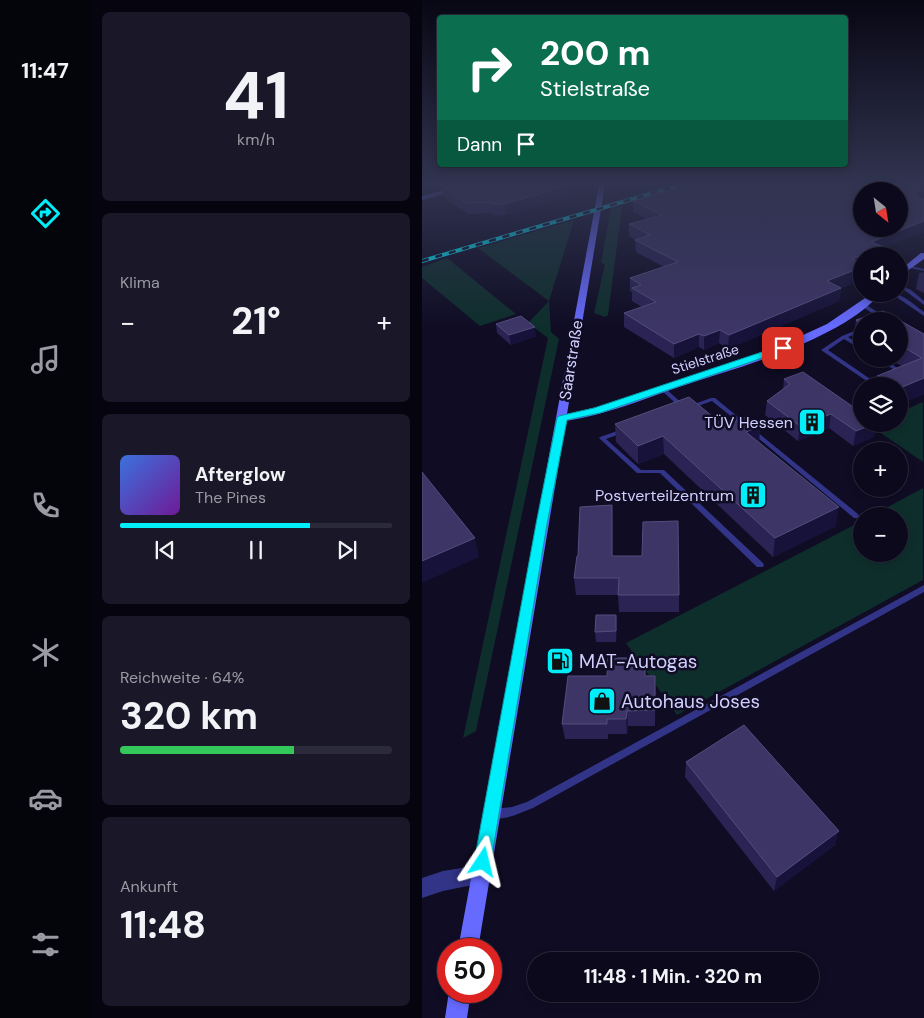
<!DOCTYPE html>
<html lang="de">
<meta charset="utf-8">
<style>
:root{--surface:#0b091b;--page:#191728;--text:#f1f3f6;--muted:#9a9aa3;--line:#2b2a3a;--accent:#00eefa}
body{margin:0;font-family:"DM Sans",sans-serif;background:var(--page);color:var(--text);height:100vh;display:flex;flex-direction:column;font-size:19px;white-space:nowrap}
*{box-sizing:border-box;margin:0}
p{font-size:16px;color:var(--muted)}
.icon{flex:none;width:28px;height:28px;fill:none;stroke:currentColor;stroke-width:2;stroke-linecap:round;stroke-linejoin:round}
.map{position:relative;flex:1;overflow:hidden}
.panel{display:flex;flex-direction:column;gap:12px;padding:12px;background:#06050f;width:332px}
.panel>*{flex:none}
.guide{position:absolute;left:15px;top:15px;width:411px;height:152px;border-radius:5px;box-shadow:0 2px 8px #0003,0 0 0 1px var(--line);background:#0b6e4f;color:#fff;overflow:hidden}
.needle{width:32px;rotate:150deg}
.fabs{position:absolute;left:431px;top:182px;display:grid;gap:10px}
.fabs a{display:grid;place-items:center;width:55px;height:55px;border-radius:50%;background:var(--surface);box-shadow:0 2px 8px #0003,0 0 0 1px var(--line);font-size:25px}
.speed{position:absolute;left:15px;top:938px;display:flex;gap:10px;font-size:25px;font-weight:700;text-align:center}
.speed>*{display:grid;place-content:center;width:65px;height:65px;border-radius:50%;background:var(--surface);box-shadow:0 2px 8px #0003,0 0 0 1px var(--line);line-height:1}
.speed .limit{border:8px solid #d22;background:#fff;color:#111}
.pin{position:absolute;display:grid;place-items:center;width:42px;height:42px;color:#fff;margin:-21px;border-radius:10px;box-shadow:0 2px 8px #0006}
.me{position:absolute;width:55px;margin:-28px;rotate:10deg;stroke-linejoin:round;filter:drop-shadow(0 0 4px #0008)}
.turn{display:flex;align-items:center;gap:18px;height:105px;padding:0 20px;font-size:22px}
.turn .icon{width:65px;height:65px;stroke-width:2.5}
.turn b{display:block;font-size:35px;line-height:42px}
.then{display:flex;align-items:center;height:48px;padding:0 20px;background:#0003;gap:10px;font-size:19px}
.big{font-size:38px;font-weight:700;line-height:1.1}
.panel .tile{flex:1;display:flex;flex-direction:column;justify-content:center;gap:8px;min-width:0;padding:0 18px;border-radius:8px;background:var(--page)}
.panel .dial{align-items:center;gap:0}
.dial b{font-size:65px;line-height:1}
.song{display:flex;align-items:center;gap:15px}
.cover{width:60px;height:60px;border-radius:8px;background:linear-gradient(135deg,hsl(220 70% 55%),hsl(280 70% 35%))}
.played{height:5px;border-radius:2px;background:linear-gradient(90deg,var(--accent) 70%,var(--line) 70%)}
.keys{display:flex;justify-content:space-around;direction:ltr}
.heat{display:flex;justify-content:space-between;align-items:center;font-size:28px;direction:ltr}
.charge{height:8px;border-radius:4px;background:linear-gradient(90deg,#34c759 64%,var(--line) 0)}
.trip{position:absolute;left:105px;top:952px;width:292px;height:50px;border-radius:25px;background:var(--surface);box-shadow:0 2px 8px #0003,0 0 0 1px var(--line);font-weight:700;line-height:50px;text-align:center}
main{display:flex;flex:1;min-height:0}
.tab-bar{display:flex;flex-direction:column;width:90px;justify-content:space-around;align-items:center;background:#04040b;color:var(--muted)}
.tab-bar .icon{width:35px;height:35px}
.tab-bar .active{color:var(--accent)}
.tab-bar b{font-size:22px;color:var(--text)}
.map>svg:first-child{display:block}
</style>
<main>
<nav class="tab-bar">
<b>11:47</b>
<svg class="icon active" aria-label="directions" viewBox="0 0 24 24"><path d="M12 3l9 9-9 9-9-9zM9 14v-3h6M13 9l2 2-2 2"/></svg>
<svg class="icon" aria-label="music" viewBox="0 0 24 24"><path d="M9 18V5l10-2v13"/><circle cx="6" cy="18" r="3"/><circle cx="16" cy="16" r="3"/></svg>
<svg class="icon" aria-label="phone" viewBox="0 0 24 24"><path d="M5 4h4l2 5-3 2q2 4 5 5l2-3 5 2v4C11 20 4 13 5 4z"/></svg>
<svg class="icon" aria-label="climate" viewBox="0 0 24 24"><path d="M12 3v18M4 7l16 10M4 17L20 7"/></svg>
<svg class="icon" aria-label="car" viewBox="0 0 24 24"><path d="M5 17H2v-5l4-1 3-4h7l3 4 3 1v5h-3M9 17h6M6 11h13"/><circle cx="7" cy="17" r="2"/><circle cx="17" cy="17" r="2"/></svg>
<svg class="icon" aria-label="filters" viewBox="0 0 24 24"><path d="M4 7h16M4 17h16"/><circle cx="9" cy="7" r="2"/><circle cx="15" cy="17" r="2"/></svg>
</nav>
<section class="panel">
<div class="tile dial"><b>41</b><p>km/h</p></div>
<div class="tile"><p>Klima</p>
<div class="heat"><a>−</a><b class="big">21°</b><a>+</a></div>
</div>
<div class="tile">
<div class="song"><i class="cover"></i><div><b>Afterglow</b><p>The Pines</p></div></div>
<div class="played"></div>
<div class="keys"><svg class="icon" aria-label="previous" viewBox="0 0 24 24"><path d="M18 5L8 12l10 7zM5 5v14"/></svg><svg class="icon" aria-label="pause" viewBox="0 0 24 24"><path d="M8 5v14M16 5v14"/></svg><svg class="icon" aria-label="next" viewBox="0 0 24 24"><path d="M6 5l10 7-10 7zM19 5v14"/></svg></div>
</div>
<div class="tile"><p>Reichweite · 64%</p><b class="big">320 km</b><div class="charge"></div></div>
<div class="tile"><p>Ankunft</p><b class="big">11:48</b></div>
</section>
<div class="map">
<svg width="502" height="1018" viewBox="0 0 502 1018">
<rect width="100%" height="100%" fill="#0f0c24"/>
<!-- green -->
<g fill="#0e2e2c">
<path d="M192,207H200L186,315L183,317L172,313L183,264L179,263L189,208Z"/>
<path d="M152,220L127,301L129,332L137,339L54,731L41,738L126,338L106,323L127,301L56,248Z"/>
<path d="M25,258L94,314L58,326L0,278V267Z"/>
<path d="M501,402V462L447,425L478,424V412Z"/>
<path d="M501,488V580L255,715L204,643L440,521V554H478V516H449Z"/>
</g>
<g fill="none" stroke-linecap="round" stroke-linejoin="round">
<!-- lane -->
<g fill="#323487" fill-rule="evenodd">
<path d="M484,265L502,269V271L484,267Z"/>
<path d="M478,285L489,290L502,301V305L485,292L478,288Z"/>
<path d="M470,294C482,294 492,305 502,312V316Z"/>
<path d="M439,304H443L468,320L466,321H460L461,320L439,306Z"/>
<path d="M440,328V332L426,337L440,346V350L422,339L406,350L454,383L460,380L462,381V383L456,386H452L399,350L420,336Z"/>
<path d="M455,359H461L484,373L481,375L479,374Z"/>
<path d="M241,387L243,388L264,407L289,398H293L326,425L323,427L321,426L290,401L265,410H261L239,390L238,389Z"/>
<path d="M201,429L204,431L203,432L184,439L219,470H242L341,563L342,565L341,567H335L238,473H215L177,438L178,437Z"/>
<path d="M332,430L334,431L436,514L437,516L436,518H432L330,433L329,432Z"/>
<path d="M502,585V592L111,808C98,813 81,822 67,817L65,814L67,811L70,809L90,807L105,802Z"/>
</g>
<!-- street -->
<path fill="#323487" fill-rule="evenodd" d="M58,865L65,868L68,875L65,882L21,891L0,898V878L21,871Z"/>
<!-- secondary -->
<g fill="#666aff" fill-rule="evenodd">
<path d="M42,185H54L0,200V196Z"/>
<path d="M177,185H183L145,414L192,403L353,348L405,324L449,294H458C417,341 316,367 257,387C219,400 183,415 144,421L56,949H36Z"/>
<path d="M499,253H502V259L478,276V270Z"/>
<path d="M27,991H49L45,1018H23Z"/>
</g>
<!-- rail casing -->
<g stroke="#00eefa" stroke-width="4">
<path id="rail" d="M0,261L258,185"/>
</g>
<!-- rail -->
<use href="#rail" stroke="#0f0c24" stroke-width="2.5" stroke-dasharray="7" stroke-linecap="butt"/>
</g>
<!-- wall -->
<g fill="#2a2354">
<path d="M29,185H149L143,198L116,205L117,207L83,215L73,216L69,213L46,214L22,198L20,187Z"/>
<path d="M267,185H502V192L498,191L496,197L502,199V232L461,248L460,256H440V279L419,288L417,301L306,349L297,343L282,350L277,347L252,358L202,327V313L220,307L210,301V292L208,291V278L242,267L214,252L213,240H214L207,236V224L225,219L211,212V201Z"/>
<path d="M502,272V293L494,289L497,273Z"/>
<path d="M461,311L502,334V394L478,404V386H453L455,376L480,366L467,359H478V321H440V342L432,337L434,320Z"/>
<path d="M74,324L114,336L89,345L75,333Z"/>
<path d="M362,379L440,424H454L452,437L431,446L407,428L376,441L343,415L345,401L361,390Z"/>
<path d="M193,424L338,426L337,442L414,526L351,557L242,454L216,464L194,442Z"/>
<path d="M191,522V556L257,595V612H197L196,595H154L152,578Z"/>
<path d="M194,615L195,625L194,642H174L173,632Z"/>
<path d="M214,658V667L223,676H233V726H206L205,734H186V739H143L140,724L185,676Z"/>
<path d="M264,762L413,845L352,891L263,777Z"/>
</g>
<!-- shaded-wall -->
<g fill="#171239">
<path d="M143,185H149L143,198L116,205L117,207L83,215L82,204Z"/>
<path d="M498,185H499L498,191L492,207L494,196Z"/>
<path d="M502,221V232L461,248L460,256H440V267L430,259L449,242Z"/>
<path d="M440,267V279L403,294L405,281Z"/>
<path d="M419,288L417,301L306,349L307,335Z"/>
<path d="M113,327L114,336L89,345L87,335Z"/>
<path d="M298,330L297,343L282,350V336Z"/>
<path d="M277,334V347L252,358V344Z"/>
<path d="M502,378V394L478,404V388Z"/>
<path d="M409,414L407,428L376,441L378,426Z"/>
<path d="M452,424H454L452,437L431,446L434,431Z"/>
<path d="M338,426L337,444L324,432Z"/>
<path d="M241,436L242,454L216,464V446Z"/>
<path d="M190,505L191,522V573L190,556Z"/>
<path d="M417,507L414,526L351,557L353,538Z"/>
<path d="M53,538L57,557L0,583V561Z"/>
<path d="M194,615L195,625L194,642Z"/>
<path d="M233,676L234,691L233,726Z"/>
<path d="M205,711L206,726L205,734L204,719Z"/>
<path d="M417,831L413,845L352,891L355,877Z"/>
</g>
<!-- building -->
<g fill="#3c3566" stroke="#534e7e" fill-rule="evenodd">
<path d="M29,185H143L142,187L114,195H115L82,204H71L67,202L44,203L20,187Z"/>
<path d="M267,185H498L494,196L502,199V221L449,242L462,247L430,259L440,263V267L405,281L419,288L307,335L298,330L282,336L277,334L252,344L202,313L234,302L210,288L219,285L208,278L256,262L213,240L228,235L207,224L240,215L211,201ZM440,191H478V229H440Z"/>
<path d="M461,311L502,334V378L478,388V386H471L455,376L500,358L478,345V321H440V324L434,320Z"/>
<path d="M99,316L113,327L87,335L74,324Z"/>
<path d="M381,372L440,413V424H452L434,431L409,414L378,426L345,401L368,384L362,379Z"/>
<path d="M267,397L302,426L326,416L338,426L324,432L417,507L353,538L241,436L216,446L193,424Z"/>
<path d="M0,472L53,538L0,561Z"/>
<path d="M190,505V556H220L221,522L256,521L257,595H196L197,578H152L155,556H156L158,507Z"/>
<path d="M174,615H194V631L173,632Z"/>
<path d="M186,658H214V667H223V676H233V710L205,711L204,719H185V724H140L146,676H185Z"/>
<path d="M322,725L417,831L355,877L264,762Z"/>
</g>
<!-- sky -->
<linearGradient id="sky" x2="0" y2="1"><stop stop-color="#080714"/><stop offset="0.56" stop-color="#313450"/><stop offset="1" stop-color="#313450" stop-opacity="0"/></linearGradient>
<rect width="502" height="328" fill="url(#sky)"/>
<!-- route -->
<path fill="#00eefa" stroke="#009ba2" d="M361,345L365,348L364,350L178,413L145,420L125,524L69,862L67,867L61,870L55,867L52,862L114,524L135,418L137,416L172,408Z"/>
<!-- icons -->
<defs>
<g id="building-square" transform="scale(1.4375)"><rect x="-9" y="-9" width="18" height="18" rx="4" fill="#00eefa" stroke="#0f0c24"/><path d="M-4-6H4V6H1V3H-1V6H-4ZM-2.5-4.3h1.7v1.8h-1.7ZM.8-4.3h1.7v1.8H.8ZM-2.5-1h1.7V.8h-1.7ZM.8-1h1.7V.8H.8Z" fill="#111"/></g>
<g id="fuel-square" transform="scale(1.4375)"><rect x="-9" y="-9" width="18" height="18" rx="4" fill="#00eefa" stroke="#0f0c24"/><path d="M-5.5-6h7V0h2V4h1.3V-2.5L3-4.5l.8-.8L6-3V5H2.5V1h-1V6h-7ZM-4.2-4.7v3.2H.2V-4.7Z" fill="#111"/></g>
<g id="shop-square" transform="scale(1.4375)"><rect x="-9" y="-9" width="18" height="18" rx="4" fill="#00eefa" stroke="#0f0c24"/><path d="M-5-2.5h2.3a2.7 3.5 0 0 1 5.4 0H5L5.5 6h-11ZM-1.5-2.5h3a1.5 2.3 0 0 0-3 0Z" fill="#111"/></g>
</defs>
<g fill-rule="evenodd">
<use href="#building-square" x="390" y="422"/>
<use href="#building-square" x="331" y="495"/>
<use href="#fuel-square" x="138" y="661"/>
<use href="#shop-square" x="180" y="701"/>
</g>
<g text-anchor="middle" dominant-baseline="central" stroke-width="5" stroke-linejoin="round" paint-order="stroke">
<!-- far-street labels -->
<g font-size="14" fill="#d2cfff" stroke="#0f0c24">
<text transform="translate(283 359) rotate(-18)">Stielstraße</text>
</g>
<!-- street labels -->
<g font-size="16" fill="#d2cfff" stroke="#0f0c24">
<text transform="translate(149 360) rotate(-81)">Saarstraße</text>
</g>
<!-- poi labels -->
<g font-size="16" fill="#d2cfff" stroke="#0f0c24" text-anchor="end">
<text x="371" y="422">TÜV Hessen</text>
<text x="312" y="495">Postverteilzentrum</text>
</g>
<!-- near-poi labels -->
<g font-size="19" fill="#d2cfff" stroke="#0f0c24" text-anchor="start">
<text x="157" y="661">MAT-Autogas</text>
<text x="199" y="701">Autohaus Joses</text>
</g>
</g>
</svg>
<div class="fabs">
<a><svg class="needle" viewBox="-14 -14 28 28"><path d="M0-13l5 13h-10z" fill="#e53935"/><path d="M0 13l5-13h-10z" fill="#9a9aa3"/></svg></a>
<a><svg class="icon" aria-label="sound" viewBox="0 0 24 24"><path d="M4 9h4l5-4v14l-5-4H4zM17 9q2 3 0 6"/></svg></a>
<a><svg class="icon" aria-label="search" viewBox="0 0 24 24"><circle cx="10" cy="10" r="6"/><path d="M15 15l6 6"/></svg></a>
<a><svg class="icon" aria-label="layers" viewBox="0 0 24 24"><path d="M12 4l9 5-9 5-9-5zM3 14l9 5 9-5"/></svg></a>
<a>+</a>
<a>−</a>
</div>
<div class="speed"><div class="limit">50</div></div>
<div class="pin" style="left:361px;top:348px;background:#d93025"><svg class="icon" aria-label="arrive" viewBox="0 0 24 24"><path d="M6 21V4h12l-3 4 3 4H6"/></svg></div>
<svg class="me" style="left:61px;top:862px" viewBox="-20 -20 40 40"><path d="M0-17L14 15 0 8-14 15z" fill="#00eefa" stroke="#fff" stroke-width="4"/></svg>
<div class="trip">11:48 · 1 Min. · 320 m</div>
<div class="guide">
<div class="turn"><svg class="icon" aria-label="right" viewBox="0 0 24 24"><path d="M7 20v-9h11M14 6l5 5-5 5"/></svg><div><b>200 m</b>Stielstraße</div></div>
<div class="then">Dann<svg class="icon" aria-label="arrive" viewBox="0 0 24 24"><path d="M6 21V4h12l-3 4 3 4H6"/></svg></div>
</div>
</div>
</main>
